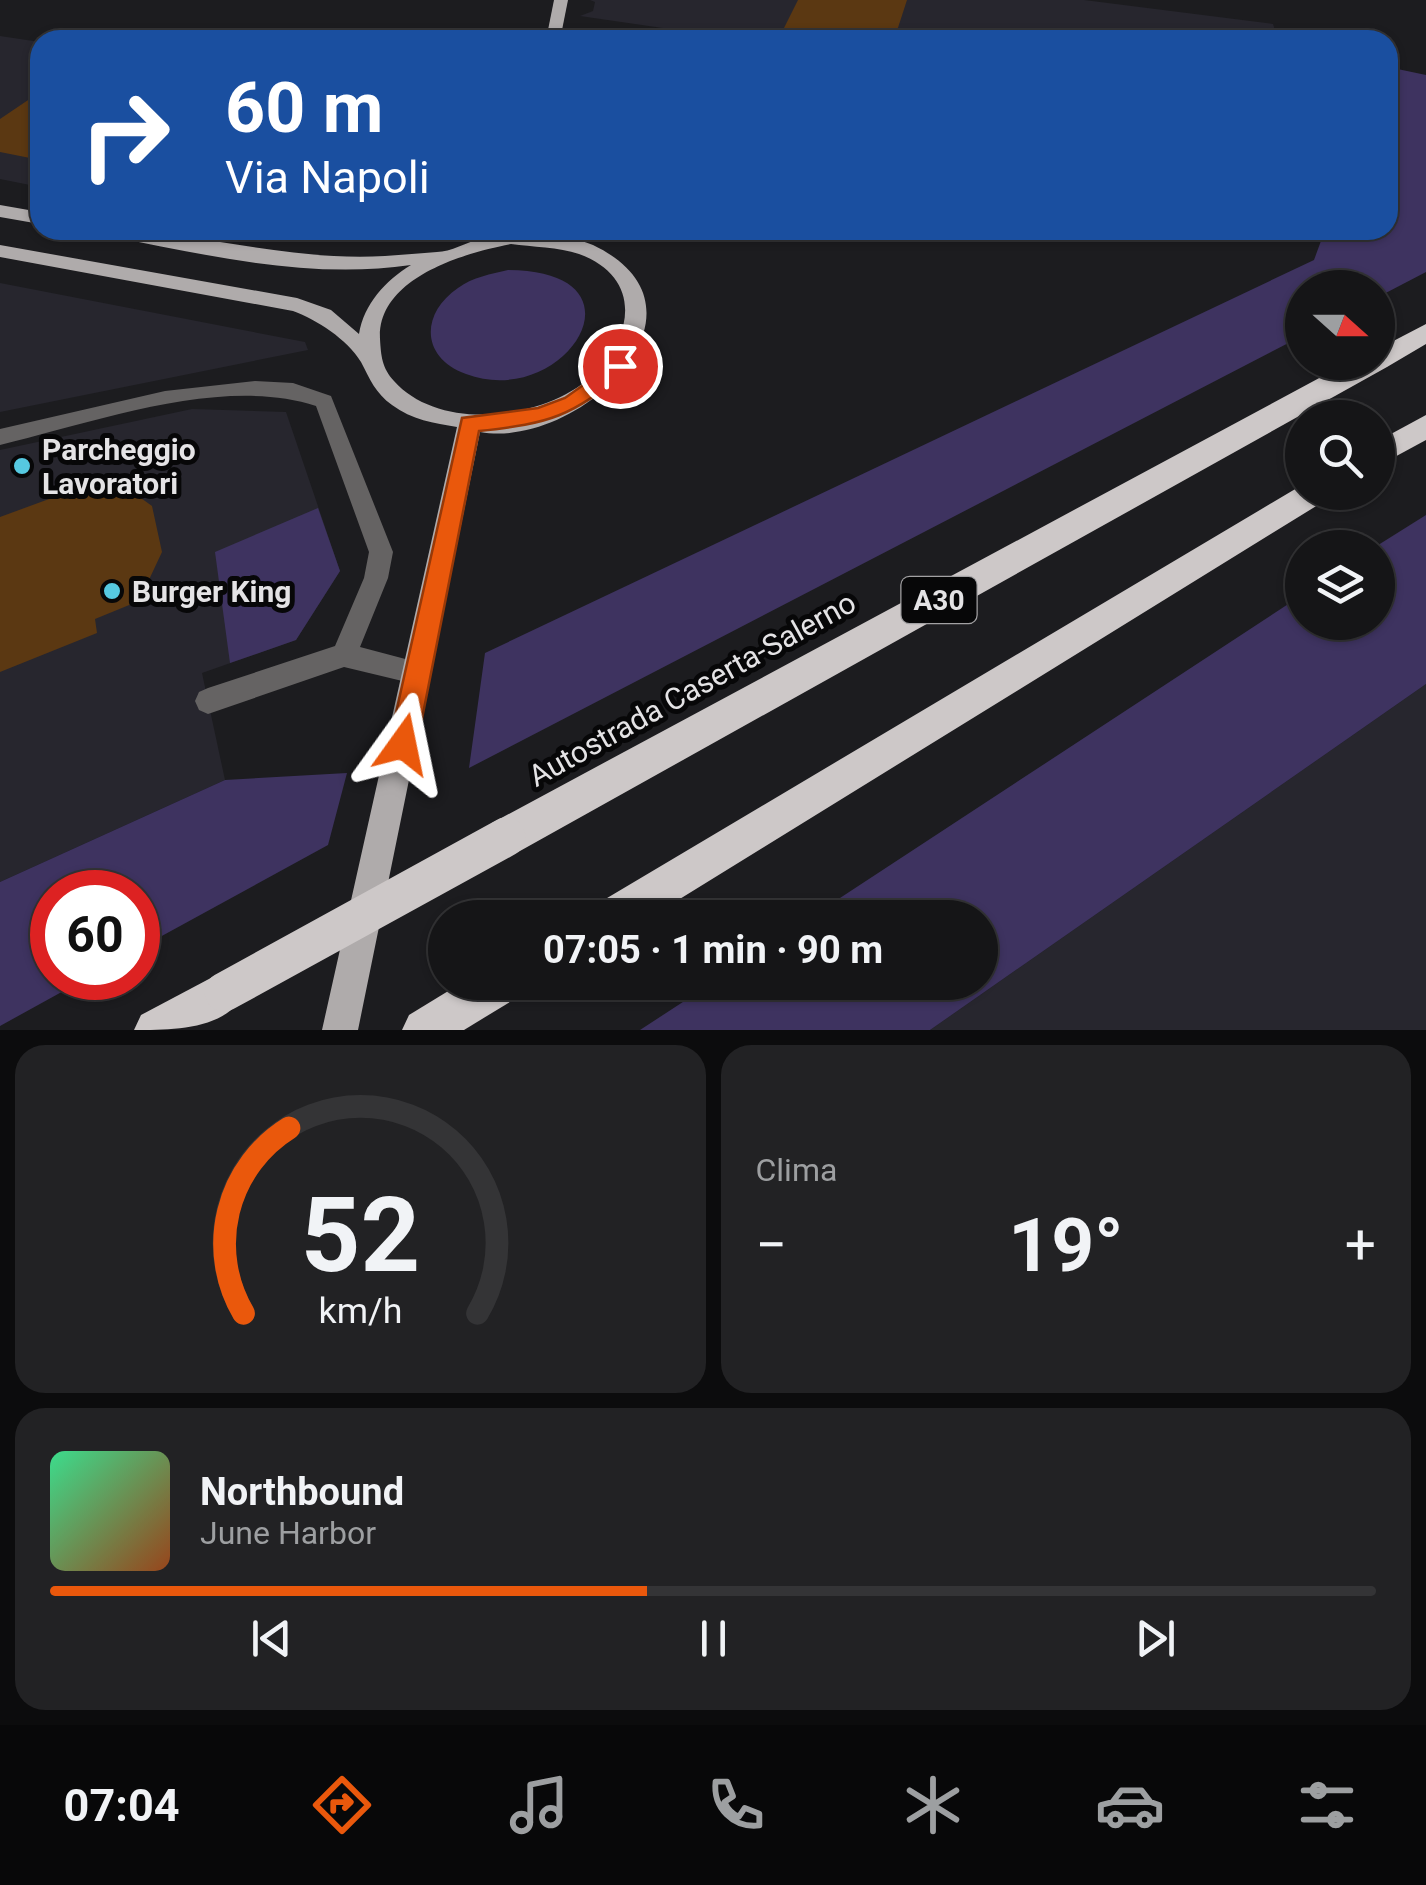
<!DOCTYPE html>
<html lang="it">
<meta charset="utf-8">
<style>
:root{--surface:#151517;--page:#222224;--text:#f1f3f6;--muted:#9d9fa1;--line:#343436;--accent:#ea580c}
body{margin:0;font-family:Roboto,sans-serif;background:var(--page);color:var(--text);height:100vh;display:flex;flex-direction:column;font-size:38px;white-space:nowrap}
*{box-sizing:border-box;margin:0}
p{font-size:32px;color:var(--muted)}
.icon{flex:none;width:55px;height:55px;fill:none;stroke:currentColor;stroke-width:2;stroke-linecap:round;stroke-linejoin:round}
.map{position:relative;height:1030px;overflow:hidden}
.sheet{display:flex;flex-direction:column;gap:15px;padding:15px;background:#0c0c0d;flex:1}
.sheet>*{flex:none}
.banner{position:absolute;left:30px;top:30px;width:1368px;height:210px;border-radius:30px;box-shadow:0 2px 8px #0004,0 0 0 2px var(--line);background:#1a4fa0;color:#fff;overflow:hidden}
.needle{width:65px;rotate:111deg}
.tools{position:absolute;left:1285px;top:270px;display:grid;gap:20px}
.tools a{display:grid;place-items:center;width:110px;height:110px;border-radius:50%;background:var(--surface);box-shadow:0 2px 8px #0004,0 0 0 2px var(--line);font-size:50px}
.speed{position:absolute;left:30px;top:870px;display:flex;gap:20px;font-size:50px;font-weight:700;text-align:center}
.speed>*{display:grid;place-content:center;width:130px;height:130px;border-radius:50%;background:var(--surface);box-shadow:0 2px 8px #0004,0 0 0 2px var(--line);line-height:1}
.speed .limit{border:15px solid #d22;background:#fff;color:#111}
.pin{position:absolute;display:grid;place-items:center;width:85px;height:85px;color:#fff;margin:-42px;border:5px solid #fff;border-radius:50%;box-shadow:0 2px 10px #0007}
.me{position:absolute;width:110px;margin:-55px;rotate:12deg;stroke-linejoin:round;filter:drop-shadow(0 0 8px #0008)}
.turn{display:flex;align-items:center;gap:35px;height:210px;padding:0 30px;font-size:45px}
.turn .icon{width:130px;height:130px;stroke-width:2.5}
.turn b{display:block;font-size:70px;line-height:85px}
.big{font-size:75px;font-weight:700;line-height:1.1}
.sheet .tile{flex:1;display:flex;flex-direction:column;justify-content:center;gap:15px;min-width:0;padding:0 35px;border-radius:30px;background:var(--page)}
.sheet .dial{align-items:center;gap:0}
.dial svg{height:260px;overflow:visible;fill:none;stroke:var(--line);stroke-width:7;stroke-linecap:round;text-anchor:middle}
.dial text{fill:var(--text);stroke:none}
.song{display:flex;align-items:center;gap:30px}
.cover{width:120px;height:120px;border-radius:15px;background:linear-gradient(135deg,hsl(150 70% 55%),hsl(20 70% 35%))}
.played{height:10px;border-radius:5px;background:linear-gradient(90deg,var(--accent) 45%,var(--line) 45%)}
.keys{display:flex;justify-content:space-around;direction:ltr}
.heat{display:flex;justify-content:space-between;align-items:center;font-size:55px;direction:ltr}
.sheet .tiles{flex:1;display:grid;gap:15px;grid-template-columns:1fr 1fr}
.tile:last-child{grid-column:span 2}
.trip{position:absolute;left:428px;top:900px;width:570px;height:100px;border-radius:50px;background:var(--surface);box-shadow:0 2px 8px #0004,0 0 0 2px var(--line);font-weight:700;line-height:100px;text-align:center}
.tab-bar{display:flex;height:160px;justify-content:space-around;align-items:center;background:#080809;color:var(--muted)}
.tab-bar .icon{width:70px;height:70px}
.tab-bar .active{color:var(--accent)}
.tab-bar b{font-size:45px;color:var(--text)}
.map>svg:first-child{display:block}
</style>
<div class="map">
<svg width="1426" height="1030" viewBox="0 0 1426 1030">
<rect width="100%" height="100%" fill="#1c1c1f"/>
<!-- built -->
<g fill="#27262e">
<path d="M590,0H1084L1273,24L1278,40H745L580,16L593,11L595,2Z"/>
<path d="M0,36L40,42V187L0,179Z"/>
<path d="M258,230H448L416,237H340Z"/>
<path d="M0,283L305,342L308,350L0,412Z"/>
<path d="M192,409L286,412L340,571L296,640L202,673L225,780L0,882V450Z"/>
<path d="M1426,684V1030H930Z"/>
</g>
<!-- green -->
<g fill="#3e3360">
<path d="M1388,67L1426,75V272L1378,297V288H1302V336L469,768L485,653L1314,260L1325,230H1388Z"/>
<path d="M508,270C655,271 564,411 466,374C421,358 420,314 458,288C473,277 491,274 508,270Z"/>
<path d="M318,508L340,571L296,640L230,663L215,552Z"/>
<path d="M1426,515V684L930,1030H640L712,983L980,982V918L811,917L1302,595V622H1378L1375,547Z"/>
<path d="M347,773L328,845L138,949V892H52V978H87L0,1026V882L225,780Z"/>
</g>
<!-- building -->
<g fill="#5b3812">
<path d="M798,0H907L894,40L784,28Z"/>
<path d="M651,31L697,38L696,40H645Z"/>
<path d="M40,92V160L0,152V119Z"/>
<path d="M120,483L152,506L162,552L139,601L95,619L97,633L0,672V517L79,488L80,497Z"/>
</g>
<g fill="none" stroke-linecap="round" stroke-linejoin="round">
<!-- service -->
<path fill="#656363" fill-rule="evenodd" d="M255,381L293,383L331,396L393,552L388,578L360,647L428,665L432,673L428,681L419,685L344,667L208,714L199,710L195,701L199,692L208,688L335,646L364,578L369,552L316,406C222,375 93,423 0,445V429L165,391Z"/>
<!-- primary -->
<g fill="#afabab" fill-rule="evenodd">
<path d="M554,0H568L560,40H546Z"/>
<path d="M0,205L40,212V224L0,217Z"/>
<path d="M99,230C195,230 287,262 385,256C403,255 421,253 437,252C450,252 468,242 481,238C508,231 566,233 593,245C727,309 579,450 480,432L358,1030H322L457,427C434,423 412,420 392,405C375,393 370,379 361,362C347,339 317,320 293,311L0,257V245L297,298L331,310L359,334C364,304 385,281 411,265C309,280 207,255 108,236ZM511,244C532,247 559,247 579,254C637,275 636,327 600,368C555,419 442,435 394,381C382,368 381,356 380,339C377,278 464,253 511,244Z"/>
</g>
<!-- motorway -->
<g fill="#cdc8c8" fill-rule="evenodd">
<path d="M1426,324V344L1387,367L520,851L506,856L492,851L487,837L492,823L1349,362H1378V349Z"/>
<path d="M1426,415V440L1378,466V441Z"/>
<path d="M1302,485V492H1330L1326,500L649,918H591L597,904Z"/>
<path d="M224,971L239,977L245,992C227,1030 174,1030 134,1030L141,1015Z"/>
<path d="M463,982H524L518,997L464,1030H402L409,1015Z"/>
</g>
<!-- motorway-bridge -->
<path stroke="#cdc8c8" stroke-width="39" d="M224,992L506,837"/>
</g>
<!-- route -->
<path fill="#ea580c" stroke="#983908" stroke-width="2.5" d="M620,359L627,361V371C570,417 552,423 479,431L417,744L413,754L403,758L393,754L389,744L462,418L538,408L565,398Z"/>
<!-- markers -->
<g fill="#56c9e1" stroke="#070708" stroke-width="4">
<circle cx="22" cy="466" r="10"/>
<circle cx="112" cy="591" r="10"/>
</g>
<g text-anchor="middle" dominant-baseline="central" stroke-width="10" stroke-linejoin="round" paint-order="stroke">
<!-- shield labels -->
<rect fill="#070708" stroke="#a2a1a3" stroke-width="2.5" x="901.5" y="577" width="75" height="46" rx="8"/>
<g font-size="28" font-weight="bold" fill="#e4e3e5">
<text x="939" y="600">A30</text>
</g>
<!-- poi labels -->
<g font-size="30" font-weight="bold" fill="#e4e3e5" stroke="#070708" text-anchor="start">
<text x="42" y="449">Parcheggio<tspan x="42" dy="34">Lavoratori</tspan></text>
<text x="132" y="591">Burger King</text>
</g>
<!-- street labels -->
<g font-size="30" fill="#e4e3e5" stroke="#070708">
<text transform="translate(692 689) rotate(-29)">Autostrada Caserta-Salerno</text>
</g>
</g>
</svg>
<div class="tools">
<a><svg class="needle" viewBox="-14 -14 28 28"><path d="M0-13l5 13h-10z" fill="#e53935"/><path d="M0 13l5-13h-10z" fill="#9d9fa1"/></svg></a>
<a><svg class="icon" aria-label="search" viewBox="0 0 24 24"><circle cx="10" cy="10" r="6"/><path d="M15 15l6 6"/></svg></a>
<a><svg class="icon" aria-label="layers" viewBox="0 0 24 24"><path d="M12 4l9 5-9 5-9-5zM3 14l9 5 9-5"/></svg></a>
</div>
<div class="speed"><div class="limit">60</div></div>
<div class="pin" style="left:620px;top:366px;background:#d93025"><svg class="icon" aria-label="arrive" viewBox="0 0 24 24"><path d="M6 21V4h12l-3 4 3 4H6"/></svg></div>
<svg class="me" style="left:403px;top:744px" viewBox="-20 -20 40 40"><path d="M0-17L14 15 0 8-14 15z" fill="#ea580c" stroke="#fff" stroke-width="4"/></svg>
<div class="trip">07:05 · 1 min · 90 m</div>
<div class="banner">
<div class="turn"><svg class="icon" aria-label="right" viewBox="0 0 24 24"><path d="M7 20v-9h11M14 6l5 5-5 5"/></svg><div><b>60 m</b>Via Napoli</div></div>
</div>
</div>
<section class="sheet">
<div class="tiles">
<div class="tile dial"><svg viewBox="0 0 100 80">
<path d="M14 69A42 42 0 1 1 86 69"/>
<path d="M14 69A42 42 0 0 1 28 12" stroke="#ea580c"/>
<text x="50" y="56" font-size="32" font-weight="700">52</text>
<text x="50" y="72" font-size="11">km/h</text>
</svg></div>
<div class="tile"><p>Clima</p>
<div class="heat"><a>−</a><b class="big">19°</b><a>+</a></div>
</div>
<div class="tile">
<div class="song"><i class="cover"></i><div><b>Northbound</b><p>June Harbor</p></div></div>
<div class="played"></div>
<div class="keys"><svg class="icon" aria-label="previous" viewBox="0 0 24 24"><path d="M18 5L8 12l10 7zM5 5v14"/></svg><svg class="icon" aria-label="pause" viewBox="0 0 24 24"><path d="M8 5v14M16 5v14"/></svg><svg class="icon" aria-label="next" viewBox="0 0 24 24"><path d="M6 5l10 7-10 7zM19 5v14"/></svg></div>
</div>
</div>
</section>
<nav class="tab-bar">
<b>07:04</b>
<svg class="icon active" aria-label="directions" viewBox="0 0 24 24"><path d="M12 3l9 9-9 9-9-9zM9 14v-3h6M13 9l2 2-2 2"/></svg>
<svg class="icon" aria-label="music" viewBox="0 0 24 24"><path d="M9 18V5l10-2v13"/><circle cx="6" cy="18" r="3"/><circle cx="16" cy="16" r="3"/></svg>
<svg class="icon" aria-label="phone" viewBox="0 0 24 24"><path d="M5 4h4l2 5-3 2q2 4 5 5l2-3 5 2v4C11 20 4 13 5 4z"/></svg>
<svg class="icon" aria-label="climate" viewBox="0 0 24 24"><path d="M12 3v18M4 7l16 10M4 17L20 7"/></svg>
<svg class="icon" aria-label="car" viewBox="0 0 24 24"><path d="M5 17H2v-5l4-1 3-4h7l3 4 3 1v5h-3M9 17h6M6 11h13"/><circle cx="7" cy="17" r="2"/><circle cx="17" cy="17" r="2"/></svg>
<svg class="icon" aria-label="filters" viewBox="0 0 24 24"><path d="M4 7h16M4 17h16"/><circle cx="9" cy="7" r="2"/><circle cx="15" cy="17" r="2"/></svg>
</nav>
